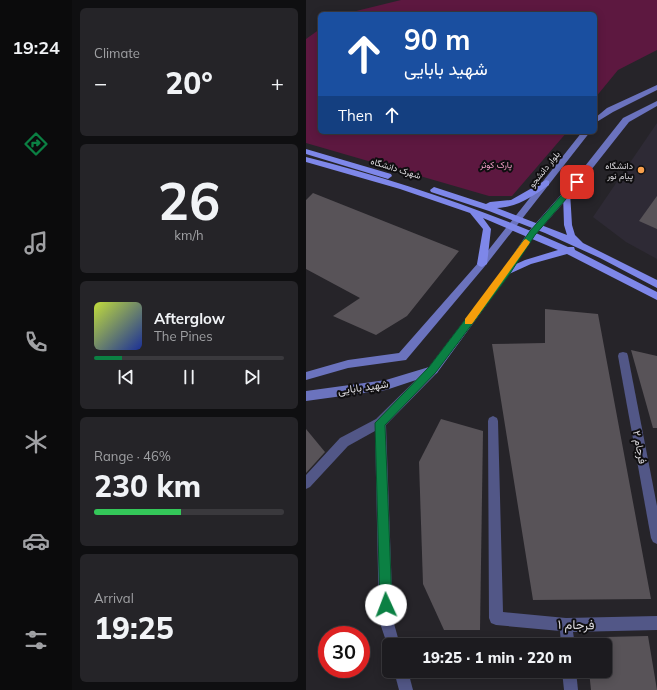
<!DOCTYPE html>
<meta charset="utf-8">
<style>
:root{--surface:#1c1b1f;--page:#252428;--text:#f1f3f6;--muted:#a0a1a4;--line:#3a393d;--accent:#0b8043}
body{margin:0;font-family:Mulish,Vazirmatn,sans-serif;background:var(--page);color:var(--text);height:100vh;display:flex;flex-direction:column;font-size:15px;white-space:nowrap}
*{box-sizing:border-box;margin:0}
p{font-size:13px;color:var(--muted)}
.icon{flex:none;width:22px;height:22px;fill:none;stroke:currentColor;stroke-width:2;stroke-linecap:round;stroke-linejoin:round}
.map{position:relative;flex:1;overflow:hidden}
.sheet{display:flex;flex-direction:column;gap:8px;padding:8px;background:#0f0f11;width:234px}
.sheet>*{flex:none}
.top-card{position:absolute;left:12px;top:12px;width:279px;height:122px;border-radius:6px;box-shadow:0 2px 10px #0003,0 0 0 1px var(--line);background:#1a4fa0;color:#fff;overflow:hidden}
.speed{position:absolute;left:12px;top:626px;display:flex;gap:8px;font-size:20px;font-weight:700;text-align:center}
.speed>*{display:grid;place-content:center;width:52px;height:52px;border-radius:50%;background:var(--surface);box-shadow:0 2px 10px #0003,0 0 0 1px var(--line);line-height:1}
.speed .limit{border:6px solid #d22;background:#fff;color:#111}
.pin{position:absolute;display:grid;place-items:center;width:34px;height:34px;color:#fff;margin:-17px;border-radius:8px;box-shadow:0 2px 6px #0006}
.me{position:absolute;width:44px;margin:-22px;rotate:358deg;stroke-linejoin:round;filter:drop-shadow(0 0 3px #0008)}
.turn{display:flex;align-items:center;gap:14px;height:84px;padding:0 20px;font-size:18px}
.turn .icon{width:52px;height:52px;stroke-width:2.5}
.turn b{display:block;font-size:28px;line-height:34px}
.then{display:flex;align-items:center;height:38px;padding:0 20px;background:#0003;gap:8px;font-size:15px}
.big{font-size:30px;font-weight:800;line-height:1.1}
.sheet .card{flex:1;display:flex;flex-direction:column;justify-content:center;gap:6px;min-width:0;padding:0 14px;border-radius:6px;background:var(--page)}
.sheet .dial{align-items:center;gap:0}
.dial b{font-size:52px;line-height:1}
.song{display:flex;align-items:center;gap:12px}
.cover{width:48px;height:48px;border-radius:6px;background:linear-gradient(135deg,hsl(70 70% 55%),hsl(230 70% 35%))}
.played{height:4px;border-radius:2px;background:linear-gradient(90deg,var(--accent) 15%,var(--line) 15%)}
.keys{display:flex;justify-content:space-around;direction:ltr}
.heat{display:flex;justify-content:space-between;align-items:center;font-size:22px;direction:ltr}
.charge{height:6px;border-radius:3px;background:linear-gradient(90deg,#34c759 46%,var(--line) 0)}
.trip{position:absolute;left:76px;top:638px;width:230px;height:40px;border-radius:6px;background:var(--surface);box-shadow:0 2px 10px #0003,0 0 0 1px var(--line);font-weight:800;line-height:40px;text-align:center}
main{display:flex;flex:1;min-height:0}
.menu{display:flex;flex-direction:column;width:72px;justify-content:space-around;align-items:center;background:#0b0b0c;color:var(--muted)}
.menu .icon{width:28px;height:28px}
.menu .current{color:var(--accent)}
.menu b{font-size:18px;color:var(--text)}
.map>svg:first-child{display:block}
</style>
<main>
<nav class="menu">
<b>19:24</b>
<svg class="icon current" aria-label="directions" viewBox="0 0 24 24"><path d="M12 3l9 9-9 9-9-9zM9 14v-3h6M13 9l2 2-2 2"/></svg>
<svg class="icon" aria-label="music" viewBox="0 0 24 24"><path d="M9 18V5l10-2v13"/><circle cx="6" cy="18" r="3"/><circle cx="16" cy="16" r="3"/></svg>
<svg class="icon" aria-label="phone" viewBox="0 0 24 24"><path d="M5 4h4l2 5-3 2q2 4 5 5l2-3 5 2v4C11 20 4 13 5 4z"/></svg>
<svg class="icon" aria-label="climate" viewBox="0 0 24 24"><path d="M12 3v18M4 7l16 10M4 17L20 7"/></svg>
<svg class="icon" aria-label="car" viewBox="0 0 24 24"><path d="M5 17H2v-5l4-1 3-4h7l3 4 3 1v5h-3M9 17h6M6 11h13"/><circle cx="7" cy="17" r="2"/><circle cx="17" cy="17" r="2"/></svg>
<svg class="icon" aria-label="filters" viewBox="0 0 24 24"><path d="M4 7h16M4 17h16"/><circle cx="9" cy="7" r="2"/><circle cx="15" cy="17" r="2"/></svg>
</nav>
<section class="sheet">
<div class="card"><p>Climate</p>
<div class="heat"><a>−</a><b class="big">20°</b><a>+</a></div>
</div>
<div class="card dial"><b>26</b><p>km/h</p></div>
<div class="card">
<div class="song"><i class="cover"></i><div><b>Afterglow</b><p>The Pines</p></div></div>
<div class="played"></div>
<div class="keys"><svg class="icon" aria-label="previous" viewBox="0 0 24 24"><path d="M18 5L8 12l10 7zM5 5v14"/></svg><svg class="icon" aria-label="pause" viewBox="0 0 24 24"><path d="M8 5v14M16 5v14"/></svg><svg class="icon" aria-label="next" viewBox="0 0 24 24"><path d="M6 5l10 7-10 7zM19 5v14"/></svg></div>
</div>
<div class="card"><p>Range · 46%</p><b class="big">230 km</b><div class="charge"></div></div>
<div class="card"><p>Arrival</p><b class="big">19:25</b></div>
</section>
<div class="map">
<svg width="351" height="690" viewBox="0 0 351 690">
<rect width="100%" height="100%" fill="#262429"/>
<!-- built -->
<path fill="#2e2a35" d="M351,123V259L320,242L287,217Z"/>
<!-- green -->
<g fill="#5d1840">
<path d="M95,0H351V50L312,70L289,98V14H38Z"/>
<path d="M14,29V132H261L206,196H183L0,143V39Z"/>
</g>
<!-- building -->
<g fill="#585358">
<path d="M7,193L153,251L101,316L70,335L27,316L54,298L0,269V200Z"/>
<path d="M351,196V229L333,221Z"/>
<path d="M239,309L292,314L345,599L227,600L186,344L239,343Z"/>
<path d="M325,350L351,356V428H347Z"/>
<path d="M135,419L177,431L174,630H138L117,584L113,462Z"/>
<path d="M0,429L19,452L0,473Z"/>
<path d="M342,636L351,690H285L283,671H299V637Z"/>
</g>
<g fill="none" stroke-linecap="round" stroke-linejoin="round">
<!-- minor -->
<g fill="#525787" fill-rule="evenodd">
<path d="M317,352L321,353L322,356L351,506V544L347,542L345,538L312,356L313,353Z"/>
<path d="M127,366L131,367L132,370L131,373L80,425L87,620L94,645H83V650L73,620L69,431L42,446L4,487L0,489V475L34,438L70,419L123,367Z"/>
<path d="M187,416L191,418L192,421L197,612L260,618L351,616V630L267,632L269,645H255L254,631L190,625L185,623L183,618L182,421L183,418Z"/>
<path d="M88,671H102L107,690H93Z"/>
<path d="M256,671H270L272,690H258Z"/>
</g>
<!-- secondary -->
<g fill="#6b73be" fill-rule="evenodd">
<path d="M351,85V90L307,112L289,123V118L301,108Z"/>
<path d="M351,101V106L323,122L274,184L229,235L203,274L131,373L80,390L0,401V391L80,380L123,367L197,270L223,231L268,180L317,118Z"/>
<path d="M276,132H284L179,266L100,360L42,368L0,380V372L42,360L93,353L173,262Z"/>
</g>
<!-- primary -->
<g fill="#7e87e9" fill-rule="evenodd">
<path d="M0,149L85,174L86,176L82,179L0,154Z"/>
<path d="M0,157C90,180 177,209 262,247H268L269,250L351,292V300L261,254L225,264L203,274H197L195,272L197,270L219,260L252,250L177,218L185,229L181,264L176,267L173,266L171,264L177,229L164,213L94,189L0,162Z"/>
<path d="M240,180L243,181V185C227,196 212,207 191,208L261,235L258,225L257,194L258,192H264L266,225L269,235L277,243L351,280V288L294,258L239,233L183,211L125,192L124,190L128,187L180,204L184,202L205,200Z"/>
</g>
</g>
<!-- route -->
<path fill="#0b8043" stroke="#07532c" d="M271,180L273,181V184L229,235L203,275L130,372L79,425L86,605L84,609L80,611L75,609L74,605L69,423L123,367L197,270L224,231L268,181Z"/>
<!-- slow -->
<path fill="#f59e0b" d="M220,239L224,242L223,244L166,324H159V319L218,240Z"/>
<!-- markers -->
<circle fill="#f9a04c" stroke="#0f0e10" stroke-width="1.5" cx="335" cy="170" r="4"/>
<g text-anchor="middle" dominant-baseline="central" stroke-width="4" stroke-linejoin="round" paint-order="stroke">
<!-- far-park labels -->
<g font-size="9" fill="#f5a0c9" stroke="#0f0e10">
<text x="190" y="164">پارک کوثر</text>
</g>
<!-- far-poi labels -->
<g font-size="9" fill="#dddbdf" stroke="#0f0e10" text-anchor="end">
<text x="327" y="165">دانشگاه<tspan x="327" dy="10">پیام نور</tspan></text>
</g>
<!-- far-street labels -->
<g font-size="9" fill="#dddbdf" stroke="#0f0e10">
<text transform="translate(90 168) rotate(17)">شهرک دانشگاه</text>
<text transform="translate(238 169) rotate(-51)">بلوار دانشجو</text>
</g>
<!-- street labels -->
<g font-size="11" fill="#dddbdf" stroke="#0f0e10">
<text transform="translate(57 387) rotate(-8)">شهید بابایی</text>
<text transform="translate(334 447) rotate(79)">فرجام ۲</text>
</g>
<!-- near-street labels -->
<g font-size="13" fill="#dddbdf" stroke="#0f0e10">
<text transform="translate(270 624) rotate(1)">فرجام ۱</text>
</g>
</g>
</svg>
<div class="speed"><div class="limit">30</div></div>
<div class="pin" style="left:271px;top:182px;background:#d93025"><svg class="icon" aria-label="arrive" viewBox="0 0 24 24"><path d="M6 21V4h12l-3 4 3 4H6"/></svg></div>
<svg class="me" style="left:80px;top:605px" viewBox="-20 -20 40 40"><circle r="19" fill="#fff"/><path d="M0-13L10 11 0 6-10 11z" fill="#0b8043"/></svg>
<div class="trip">19:25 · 1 min · 220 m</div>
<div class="top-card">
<div class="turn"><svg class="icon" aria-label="ahead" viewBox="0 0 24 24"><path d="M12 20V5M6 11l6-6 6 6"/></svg><div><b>90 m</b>شهید بابایی</div></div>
<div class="then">Then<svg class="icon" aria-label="ahead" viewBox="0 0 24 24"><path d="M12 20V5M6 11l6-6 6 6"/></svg></div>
</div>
</div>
</main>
